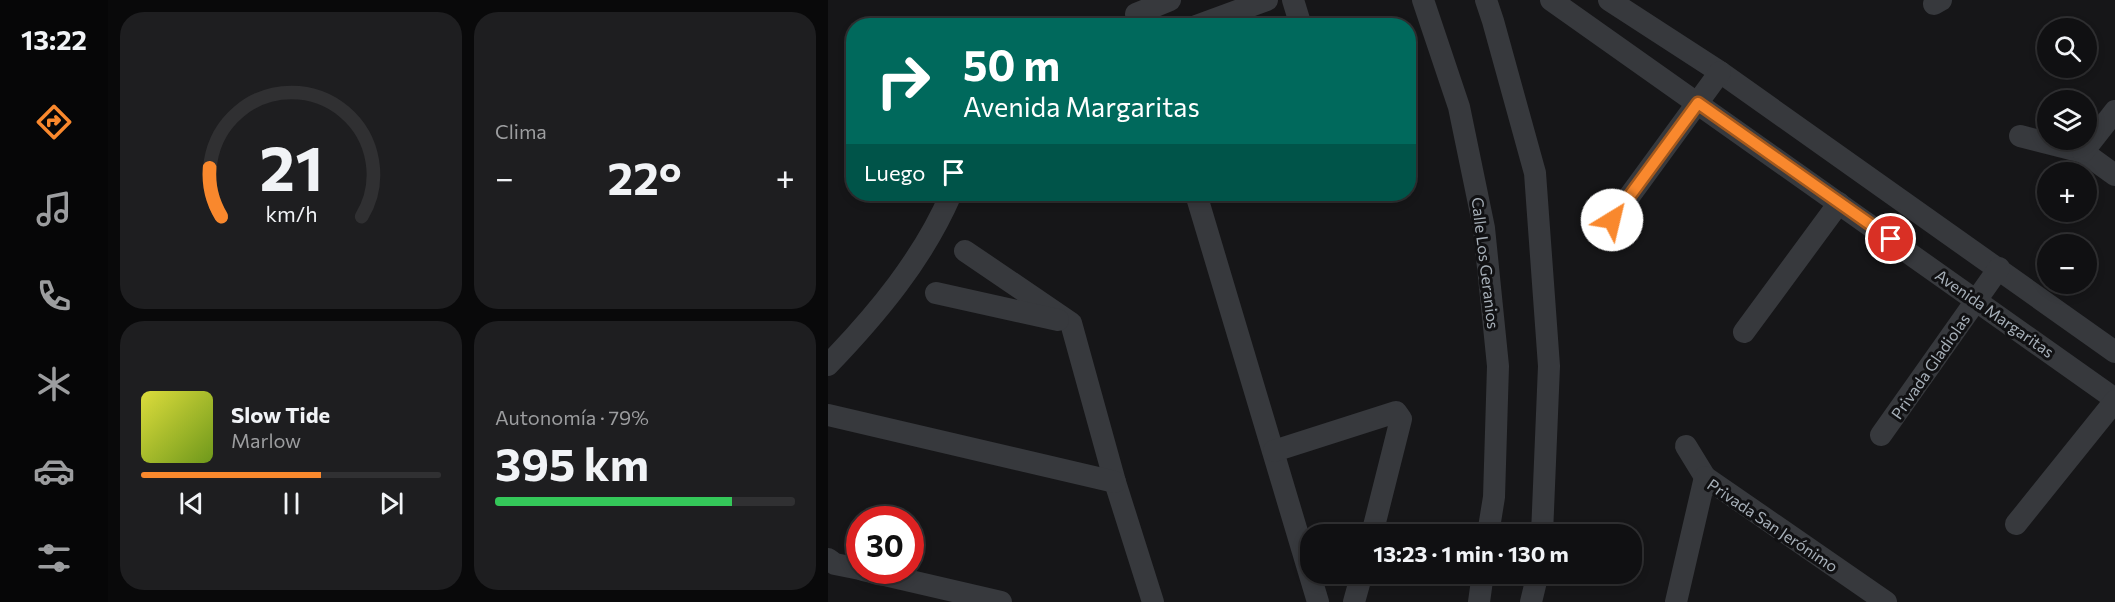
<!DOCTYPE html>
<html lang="es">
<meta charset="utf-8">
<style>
:root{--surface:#101012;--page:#1e1e20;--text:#f1f3f6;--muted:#9c9d9f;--line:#303032;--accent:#f9882d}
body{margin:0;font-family:Commissioner,sans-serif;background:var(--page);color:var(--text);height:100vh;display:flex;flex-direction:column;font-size:22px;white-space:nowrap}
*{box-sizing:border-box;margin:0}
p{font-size:20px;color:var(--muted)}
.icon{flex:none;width:33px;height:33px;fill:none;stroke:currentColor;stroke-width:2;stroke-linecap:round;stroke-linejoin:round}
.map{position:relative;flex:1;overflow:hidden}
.panel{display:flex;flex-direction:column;gap:12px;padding:12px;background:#09090a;width:720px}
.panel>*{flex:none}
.hud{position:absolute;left:18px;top:18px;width:570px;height:183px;border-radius:24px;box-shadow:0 3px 9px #0003,0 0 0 2px var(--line);background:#00695c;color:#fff;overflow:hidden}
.fabs{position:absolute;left:1209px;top:18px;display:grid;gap:12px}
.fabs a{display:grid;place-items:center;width:60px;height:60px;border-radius:50%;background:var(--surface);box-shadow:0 3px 9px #0003,0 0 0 2px var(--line);font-size:30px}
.speed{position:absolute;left:18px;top:506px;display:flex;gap:12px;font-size:30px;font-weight:700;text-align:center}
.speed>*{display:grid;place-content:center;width:78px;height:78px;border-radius:50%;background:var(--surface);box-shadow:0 3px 9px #0003,0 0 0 2px var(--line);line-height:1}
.speed .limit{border:9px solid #d22;background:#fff;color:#111}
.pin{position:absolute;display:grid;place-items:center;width:51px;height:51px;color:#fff;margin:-26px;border:3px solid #fff;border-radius:50%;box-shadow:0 2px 6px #0007}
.me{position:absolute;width:66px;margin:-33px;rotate:36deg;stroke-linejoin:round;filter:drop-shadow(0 0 4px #0008)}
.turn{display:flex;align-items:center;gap:21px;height:126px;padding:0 18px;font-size:27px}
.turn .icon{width:78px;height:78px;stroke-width:2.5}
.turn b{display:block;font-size:42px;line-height:51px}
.then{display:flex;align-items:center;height:57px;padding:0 18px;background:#0003;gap:12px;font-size:22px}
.big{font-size:45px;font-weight:700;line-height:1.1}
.panel .tile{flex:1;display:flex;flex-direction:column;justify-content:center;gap:9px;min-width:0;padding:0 21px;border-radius:24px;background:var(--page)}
.panel .dial{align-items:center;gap:0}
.dial svg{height:156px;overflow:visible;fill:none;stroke:var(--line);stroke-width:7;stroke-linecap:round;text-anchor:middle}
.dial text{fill:var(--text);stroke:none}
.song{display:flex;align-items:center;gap:18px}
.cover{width:72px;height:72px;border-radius:9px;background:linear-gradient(135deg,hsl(60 70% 55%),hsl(80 70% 35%))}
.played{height:6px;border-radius:3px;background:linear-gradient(90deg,var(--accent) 60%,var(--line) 60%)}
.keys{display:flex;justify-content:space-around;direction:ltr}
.heat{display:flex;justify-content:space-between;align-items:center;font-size:33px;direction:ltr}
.charge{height:9px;border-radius:4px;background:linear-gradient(90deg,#34c759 79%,var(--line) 0)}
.panel .tiles{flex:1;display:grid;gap:12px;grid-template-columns:repeat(2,1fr)}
.trip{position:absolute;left:472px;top:524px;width:342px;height:60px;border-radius:24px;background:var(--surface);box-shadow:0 3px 9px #0003,0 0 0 2px var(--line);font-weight:700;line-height:60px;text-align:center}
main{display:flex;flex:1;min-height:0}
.dock{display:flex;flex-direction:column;width:108px;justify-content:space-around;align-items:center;background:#060607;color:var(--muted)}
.dock .icon{width:42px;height:42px}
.dock .active{color:var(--accent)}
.dock b{font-size:27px;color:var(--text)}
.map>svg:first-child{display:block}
</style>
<main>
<nav class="dock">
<b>13:22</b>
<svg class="icon active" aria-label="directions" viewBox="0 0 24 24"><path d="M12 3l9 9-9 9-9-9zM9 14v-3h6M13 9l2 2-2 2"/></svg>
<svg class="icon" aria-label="music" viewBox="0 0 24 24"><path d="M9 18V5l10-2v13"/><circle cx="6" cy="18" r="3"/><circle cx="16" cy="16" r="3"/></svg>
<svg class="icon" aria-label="phone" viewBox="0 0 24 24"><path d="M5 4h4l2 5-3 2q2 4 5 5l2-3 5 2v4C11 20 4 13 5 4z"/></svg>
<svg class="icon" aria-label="climate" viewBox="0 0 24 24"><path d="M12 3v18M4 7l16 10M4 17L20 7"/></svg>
<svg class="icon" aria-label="car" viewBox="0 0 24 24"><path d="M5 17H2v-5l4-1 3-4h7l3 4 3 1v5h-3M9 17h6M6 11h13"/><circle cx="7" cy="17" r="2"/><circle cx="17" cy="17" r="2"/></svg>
<svg class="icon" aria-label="filters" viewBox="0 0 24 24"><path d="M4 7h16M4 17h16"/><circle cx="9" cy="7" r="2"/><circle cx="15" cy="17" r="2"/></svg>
</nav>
<section class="panel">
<div class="tiles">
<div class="tile dial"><svg viewBox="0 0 100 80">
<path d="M14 69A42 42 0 1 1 86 69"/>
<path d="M14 69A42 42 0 0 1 8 44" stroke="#f9882d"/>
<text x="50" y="56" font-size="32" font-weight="700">21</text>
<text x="50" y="72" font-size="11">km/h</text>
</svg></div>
<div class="tile"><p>Clima</p>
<div class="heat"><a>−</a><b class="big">22°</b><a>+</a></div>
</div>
<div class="tile">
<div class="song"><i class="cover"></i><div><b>Slow Tide</b><p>Marlow</p></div></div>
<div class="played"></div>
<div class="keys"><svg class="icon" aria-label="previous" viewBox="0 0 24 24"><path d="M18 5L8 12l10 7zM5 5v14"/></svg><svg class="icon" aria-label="pause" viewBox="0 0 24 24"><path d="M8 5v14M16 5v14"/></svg><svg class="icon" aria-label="next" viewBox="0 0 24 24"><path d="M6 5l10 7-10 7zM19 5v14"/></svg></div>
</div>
<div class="tile"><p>Autonomía · 79%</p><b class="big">395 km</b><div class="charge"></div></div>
</div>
</section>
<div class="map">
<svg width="1287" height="602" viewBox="0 0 1287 602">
<rect width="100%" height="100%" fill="#161618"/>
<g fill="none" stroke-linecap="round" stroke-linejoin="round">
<!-- minor -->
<g stroke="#37393d" stroke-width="22">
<path d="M465,0L473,26"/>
<path d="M595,0L631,107L656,228L670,366L666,497L660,534"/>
<path d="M658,0L665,21L707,173L721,366L714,534"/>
<path d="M723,0L1287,399"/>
<path d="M781,0L892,72L1287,352"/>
<path d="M1106,4L1113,0"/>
<path d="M311,26L308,14L342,0"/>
<path d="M368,26L439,0"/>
<path d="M1192,136L1255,152L1287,175"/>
<path d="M1255,152L1287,111"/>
<path d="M368,194L490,602"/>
<path d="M784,220L892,72"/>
<path d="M137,251L243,323L287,482L325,602"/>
<path d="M108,293L230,320"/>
<path d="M916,332L1011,203"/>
<path d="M0,365C49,314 95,259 123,194"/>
<path d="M0,415L287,482"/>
<path d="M1053,435L1171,268"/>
<path d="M858,446L877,477"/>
<path d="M446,451L568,412L573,419L544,534"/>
<path d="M1188,524L1287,401"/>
<path d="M0,559L7,564L32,569"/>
<path d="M35,570L173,602"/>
<path d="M526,602L534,573"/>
<path d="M651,602L655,573"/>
<path d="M703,602L710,573"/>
<path d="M848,602L877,477L1058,602"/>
</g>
</g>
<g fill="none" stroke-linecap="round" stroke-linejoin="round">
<!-- route casing -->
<g stroke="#a2581d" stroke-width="15">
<path id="route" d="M784,220L870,103L1063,239"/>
</g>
<!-- route -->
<use href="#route" stroke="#f9882d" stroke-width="10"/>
</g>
<g text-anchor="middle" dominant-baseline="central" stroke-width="6" stroke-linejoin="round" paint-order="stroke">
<!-- street labels -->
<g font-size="16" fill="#a7b0b9" stroke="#111113">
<text transform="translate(658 263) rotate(83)">Calle Los Geranios</text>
<text transform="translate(1167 313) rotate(35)">Avenida Margaritas</text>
<text transform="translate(1102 366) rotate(-55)">Privada Gladiolas</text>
<text transform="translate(945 525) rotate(34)">Privada San Jerónimo</text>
</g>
</g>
</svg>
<div class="fabs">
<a><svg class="icon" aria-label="search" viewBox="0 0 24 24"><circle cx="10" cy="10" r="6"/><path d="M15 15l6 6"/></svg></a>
<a><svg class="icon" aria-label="layers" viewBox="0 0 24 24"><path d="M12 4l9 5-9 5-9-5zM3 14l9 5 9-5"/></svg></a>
<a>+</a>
<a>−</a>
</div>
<div class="speed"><div class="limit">30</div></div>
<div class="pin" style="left:1063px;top:239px;background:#d93025"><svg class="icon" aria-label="arrive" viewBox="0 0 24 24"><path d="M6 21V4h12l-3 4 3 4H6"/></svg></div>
<svg class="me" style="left:784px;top:220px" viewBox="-20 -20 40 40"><circle r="19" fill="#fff"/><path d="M0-13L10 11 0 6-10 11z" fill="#f9882d"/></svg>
<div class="trip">13:23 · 1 min · 130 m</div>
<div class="hud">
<div class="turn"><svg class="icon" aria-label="right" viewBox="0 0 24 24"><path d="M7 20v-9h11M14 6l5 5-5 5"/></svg><div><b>50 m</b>Avenida Margaritas</div></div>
<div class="then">Luego<svg class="icon" aria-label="arrive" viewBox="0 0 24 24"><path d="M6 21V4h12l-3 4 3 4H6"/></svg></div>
</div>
</div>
</main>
